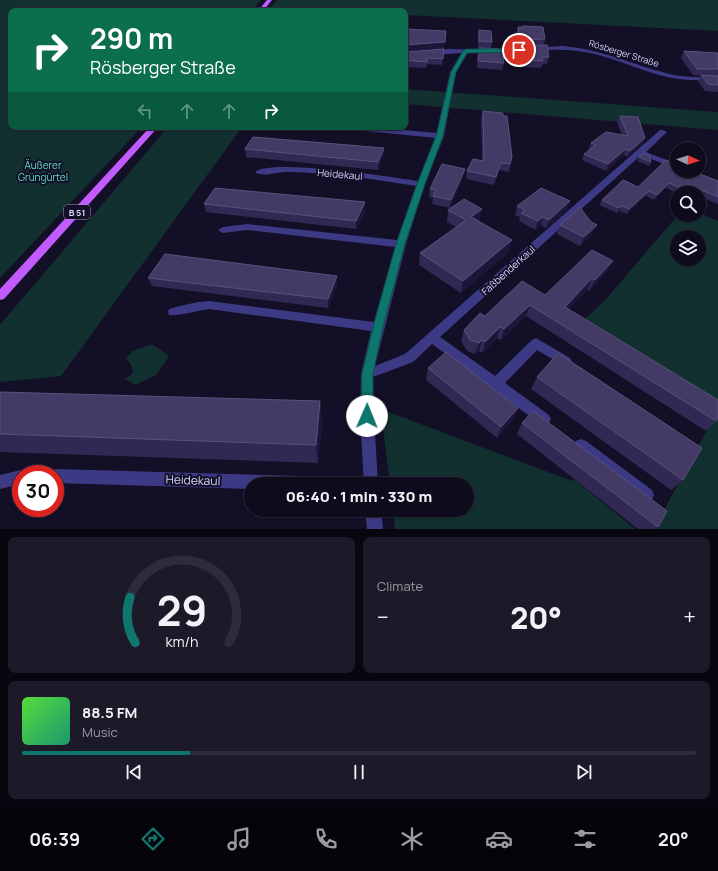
<!DOCTYPE html>
<meta charset="utf-8">
<style>
:root{--surface:#0e0b1c;--page:#1c1929;--text:#f1f3f6;--muted:#9b9ba3;--line:#2e2b3b;--accent:#0f766e}
body{margin:0;font-family:Manrope,sans-serif;background:var(--page);color:var(--text);height:100vh;display:flex;flex-direction:column;font-size:15px;white-space:nowrap}
*{box-sizing:border-box;margin:0}
p{font-size:13px;color:var(--muted)}
.icon{flex:none;width:22px;height:22px;fill:none;stroke:currentColor;stroke-width:2;stroke-linecap:round;stroke-linejoin:round}
.map{position:relative;height:529px;overflow:hidden}
.drawer{display:flex;flex-direction:column;gap:8px;padding:8px;background:#08060f;flex:1}
.drawer>*{flex:none}
.banner{position:absolute;left:8px;top:8px;width:400px;height:122px;border-radius:8px;box-shadow:0 1px 3px #0004,0 0 0 1px var(--line);background:#0b6e4f;color:#fff;overflow:hidden}
.needle{width:26px;rotate:93deg}
.controls{position:absolute;left:670px;top:142px;display:grid;gap:8px}
.controls a{display:grid;place-items:center;width:36px;height:36px;border-radius:50%;background:var(--surface);box-shadow:0 1px 3px #0004,0 0 0 1px var(--line);font-size:20px}
.speed{position:absolute;left:12px;top:465px;display:flex;gap:8px;font-size:20px;font-weight:700;text-align:center}
.speed>*{display:grid;place-content:center;width:52px;height:52px;border-radius:50%;background:var(--surface);box-shadow:0 1px 3px #0004,0 0 0 1px var(--line);line-height:1}
.speed .limit{border:6px solid #d22;background:#fff;color:#111}
.pin{position:absolute;display:grid;place-items:center;width:34px;height:34px;color:#fff;margin:-17px;border:2px solid #fff;border-radius:50%;box-shadow:0 1px 4px #0007}
.me{position:absolute;width:44px;margin:-22px;rotate:1deg;stroke-linejoin:round;filter:drop-shadow(0 0 3px #0008)}
.turn{display:flex;align-items:center;gap:14px;height:84px;padding:0 16px;font-size:18px}
.turn .icon{width:52px;height:52px;stroke-width:2.5}
.turn b{display:block;font-size:28px;line-height:34px}
.lanes{display:flex;align-items:center;height:38px;padding:0 16px;background:#0003;justify-content:center;gap:20px;direction:ltr}
.lanes .off{opacity:.35}
.big{font-size:30px;font-weight:800;line-height:1.1}
.drawer .widget{flex:1;display:flex;flex-direction:column;justify-content:center;gap:6px;min-width:0;padding:0 14px;border-radius:8px;background:var(--page)}
.drawer .dial{align-items:center;gap:0}
.dial svg{height:104px;overflow:visible;fill:none;stroke:var(--line);stroke-width:7;stroke-linecap:round;text-anchor:middle}
.dial text{fill:var(--text);stroke:none}
.song{display:flex;align-items:center;gap:12px}
.cover{width:48px;height:48px;border-radius:6px;background:linear-gradient(135deg,hsl(110 70% 55%),hsl(160 70% 35%))}
.played{height:4px;border-radius:2px;background:linear-gradient(90deg,var(--accent) 25%,var(--line) 25%)}
.keys{display:flex;justify-content:space-around;direction:ltr}
.heat{display:flex;justify-content:space-between;align-items:center;font-size:22px;direction:ltr}
.drawer .tiles{flex:1;display:grid;gap:8px;grid-template-columns:1fr 1fr}
.widget:last-child{grid-column:span 2}
.trip{position:absolute;left:244px;top:477px;width:230px;height:40px;border-radius:20px;background:var(--surface);box-shadow:0 1px 3px #0004,0 0 0 1px var(--line);font-weight:800;line-height:40px;text-align:center}
.tab-bar{display:flex;height:64px;justify-content:space-around;align-items:center;background:#06040b;color:var(--muted)}
.tab-bar .icon{width:28px;height:28px}
.tab-bar .active{color:var(--accent)}
.tab-bar b{font-size:18px;color:var(--text)}
.map>svg:first-child{display:block}
</style>
<div class="map">
<svg width="718" height="529" viewBox="0 0 718 529">
<rect width="100%" height="100%" fill="#130f26"/>
<!-- green -->
<g fill="#12302f" fill-rule="evenodd">
<path d="M0,0H261L251,11H11V127H142L0,278Z"/>
<path d="M277,0H718V31L406,15L405,19V11H267Z"/>
<path d="M405,89L718,112V130L405,104Z"/>
<path d="M168,127H242L61,376L0,382V325Z"/>
<path d="M699,213L718,221V529H654L715,415L576,328L607,298L678,215H699ZM677,237H699V259H677Z"/>
<path d="M152,344L169,356L156,375L135,385L125,379L133,373L131,365L126,358L133,351Z"/>
<path d="M386,411L572,481L574,479L635,529H395L393,510H467V484H390L383,428V415Z"/>
</g>
<g fill="none" stroke-linecap="round" stroke-linejoin="round">
<!-- minor -->
<g fill="#3d3a85" fill-rule="evenodd">
<path d="M563,46C600,49 631,64 666,73C683,78 701,77 718,77V81C700,80 681,81 663,76C635,69 607,54 578,51C543,47 504,54 468,53L456,72L444,136L425,184L406,244L375,366L405,354L660,130H663L667,132L646,152L677,164V169L641,155L440,337L495,376L532,340L536,338L570,358L572,362L570,366L566,367L537,350L505,383L549,415L551,419L549,423L544,425L539,423L432,344L413,362L373,377L374,416L378,484H364L360,416L361,374L371,331L209,309C201,310 174,317 169,315L168,312L169,309C182,305 195,302 209,301L374,322L395,247L247,230L223,233L218,230L223,227L247,224L397,240L416,186C374,179 331,173 288,172C279,171 262,178 255,172C270,158 393,177 418,181L436,138L346,129L342,127H369L437,133L450,72L462,53L405,57V53L449,49L489,50Z"/>
<path d="M581,439L586,441L652,490L654,495L652,500L647,502L642,500L576,451L574,446L576,441Z"/>
<path d="M55,469L330,477L335,479L337,484H251V489L55,483V474H49L50,471Z"/>
<path d="M21,470L27,474H21V484L0,489V475Z"/>
<path d="M365,510H381L383,529H367Z"/>
</g>
<!-- major -->
<g fill="#c25bff" fill-rule="evenodd">
<path d="M267,0H272L263,11H258Z"/>
<path d="M150,127H158L4,299L0,300V289Z"/>
</g>
</g>
<!-- wall -->
<g fill="#312854">
<path d="M523,26L545,39L544,45L549,57L547,64H543L541,68L521,67L519,53L520,47H518L516,33L518,27H523Z"/>
<path d="M405,29L444,48L405,51L406,52L444,49L442,65L427,64L426,68L405,67Z"/>
<path d="M479,30L492,42L491,48H478V36Z"/>
<path d="M479,48L504,63L502,70L477,68L478,55Z"/>
<path d="M684,51L718,53V92L705,91L698,82L701,76L693,75L681,58Z"/>
<path d="M483,111L503,116L512,157L509,172L499,170L494,185L466,179L467,171L482,161L481,118Z"/>
<path d="M620,116L645,138L642,144L627,157L624,155L606,171L582,160L584,154L590,150L588,149L591,143L622,135L617,122Z"/>
<path d="M384,148L383,156L378,170L246,157L245,149Z"/>
<path d="M639,157L651,162L649,166L637,161Z"/>
<path d="M666,160L718,181V204L699,196V193H693L687,190L684,193H677L666,188L654,200L646,196L627,214L619,211L617,213L599,205L602,200L638,187Z"/>
<path d="M465,169L463,177L450,208L432,204L433,198L429,197L430,189Z"/>
<path d="M570,201L567,210L546,228L541,225L535,230L519,221L520,217L515,215L517,206Z"/>
<path d="M204,204L365,211L356,229L206,212Z"/>
<path d="M482,209L479,221H478L512,240L509,252L461,293L419,265L420,253L456,227L447,222L448,210Z"/>
<path d="M560,225L593,233L580,246L557,234Z"/>
<path d="M607,272L589,291L587,290L568,309L716,421L706,431L526,316L501,340L497,338L482,353L479,351L475,354L467,351L461,341L464,330L485,316L545,295Z"/>
<path d="M148,278L337,285L328,308L152,286Z"/>
<path d="M428,368L518,408L513,419L497,438L426,380Z"/>
<path d="M537,377L683,480L671,490L531,389Z"/>
<path d="M0,392L320,401L322,421L318,463L0,452Z"/>
<path d="M522,423L658,527L656,529H638L517,434Z"/>
</g>
<!-- shaded-wall -->
<g fill="#1d163a">
<path d="M445,42L444,48L405,52V45Z"/>
<path d="M645,138L642,144L627,157L630,151Z"/>
<path d="M384,148L383,156L378,170V162Z"/>
<path d="M626,149L624,155L606,171L608,164Z"/>
<path d="M501,163L499,170L494,185L496,177Z"/>
<path d="M465,169L463,177L450,208L451,200Z"/>
<path d="M669,183L666,188L654,200L657,195Z"/>
<path d="M690,185L687,190L684,193L685,190Z"/>
<path d="M649,191L646,196L627,214L629,209Z"/>
<path d="M570,201L567,210L546,228L549,220Z"/>
<path d="M365,202V211L356,229V221Z"/>
<path d="M622,206L619,211L617,213L619,208Z"/>
<path d="M482,209L479,221L468,229L471,217Z"/>
<path d="M543,217L541,225L535,230L538,221Z"/>
<path d="M597,225L593,233L580,246L584,237Z"/>
<path d="M512,240L509,252L461,293L463,281Z"/>
<path d="M613,261L607,272L589,291L595,280Z"/>
<path d="M337,276V285L328,308V299Z"/>
<path d="M592,278L587,290L560,318L565,307Z"/>
<path d="M530,305L526,316L501,340L504,329Z"/>
<path d="M500,327L497,338L482,353L485,342Z"/>
<path d="M482,340L479,351L475,354L479,343Z"/>
<path d="M320,401L322,421L318,463L316,445Z"/>
<path d="M518,408L513,419L497,438L501,427Z"/>
</g>
<!-- building -->
<g fill="#433a66" stroke="#5a527e">
<path d="M523,26L543,27L545,39L520,40L518,27H523Z"/>
<path d="M405,29L446,31L445,42L405,45Z"/>
<path d="M479,30L491,31L492,42L479,41Z"/>
<path d="M547,45L549,57H542L543,61L522,60L520,46Z"/>
<path d="M479,48L502,49L504,63L478,61Z"/>
<path d="M444,49L443,59L427,58V62L405,60V50L406,52Z"/>
<path d="M684,51L718,53V69H697Z"/>
<path d="M701,75L718,76V85L708,84Z"/>
<path d="M483,111L503,113V116H507L512,157L510,164L501,163L496,177L467,171L473,159L484,161Z"/>
<path d="M620,116L638,117L645,138L630,151L626,149L608,164L584,154L596,145L591,143L606,132L628,136Z"/>
<path d="M253,137L384,148L378,162L245,149Z"/>
<path d="M643,153L649,155L651,162L639,157Z"/>
<path d="M666,160L677,165V171H692L718,181V197L690,185L685,190L669,183L657,195L649,191L629,209L622,206L619,208L602,200L623,180L638,187Z"/>
<path d="M442,164L465,169L451,200L433,196L436,190L430,189Z"/>
<path d="M215,188L365,202L356,221L204,204Z"/>
<path d="M541,188L570,201L549,220L543,217L538,221L521,213L525,210L517,206Z"/>
<path d="M464,199L482,209L471,217L512,240L463,281L420,253L466,220L448,210Z"/>
<path d="M580,207L590,221L597,225L584,237L560,225Z"/>
<path d="M592,250L613,261L595,280L592,278L565,307L718,400V418L716,421L530,305L504,329L500,327L485,342L482,340L479,343L470,340L464,330L480,313L485,316L522,281L545,295Z"/>
<path d="M165,254L337,276L328,299L148,278Z"/>
<path d="M446,352L518,408L501,427L428,368Z"/>
<path d="M558,353L702,448L683,480L537,377Z"/>
<path d="M0,392L320,401L316,445L0,434Z"/>
<path d="M533,411L667,511L658,527L522,423Z"/>
</g>
<!-- route -->
<path fill="#0f766e" stroke="#0a4d48" d="M466,49H519L521,50L519,52L467,53L456,72L443,136L425,184L405,244L383,327L373,374V416L371,420L367,421L362,420L361,416L362,374L373,327L396,244L417,184L436,136L451,72L463,51Z"/>
<g text-anchor="middle" dominant-baseline="central" stroke-width="4" stroke-linejoin="round" paint-order="stroke">
<!-- far-street labels -->
<g font-size="9" fill="#d9d4ff" stroke="#130f26">
<text transform="translate(624 53) rotate(17)">Rösberger Straße</text>
</g>
<!-- shield labels -->
<rect fill="#130f26" stroke="#9e99be" stroke-width="1" x="64" y="205" width="26" height="14" rx="3"/>
<g font-size="9" font-weight="bold" fill="#d9d4ff">
<text x="77" y="212">B 51</text>
</g>
<!-- park labels -->
<g font-size="10" fill="#5fe0c0" stroke="#130f26">
<text x="43" y="165">Äußerer<tspan x="43" dy="12">Grüngürtel</tspan></text>
</g>
<!-- street labels -->
<g font-size="10" fill="#d9d4ff" stroke="#130f26">
<text transform="translate(340 174) rotate(5)">Heidekaul</text>
<text transform="translate(508 270) rotate(-42)">Faßbenderkaul</text>
</g>
<!-- near-street labels -->
<g font-size="12" fill="#d9d4ff" stroke="#130f26">
<text transform="translate(193 480) rotate(2)">Heidekaul</text>
</g>
</g>
</svg>
<div class="controls">
<a><svg class="needle" viewBox="-14 -14 28 28"><path d="M0-13l5 13h-10z" fill="#e53935"/><path d="M0 13l5-13h-10z" fill="#9b9ba3"/></svg></a>
<a><svg class="icon" aria-label="search" viewBox="0 0 24 24"><circle cx="10" cy="10" r="6"/><path d="M15 15l6 6"/></svg></a>
<a><svg class="icon" aria-label="layers" viewBox="0 0 24 24"><path d="M12 4l9 5-9 5-9-5zM3 14l9 5 9-5"/></svg></a>
</div>
<div class="speed"><div class="limit">30</div></div>
<div class="pin" style="left:519px;top:50px;background:#d93025"><svg class="icon" aria-label="arrive" viewBox="0 0 24 24"><path d="M6 21V4h12l-3 4 3 4H6"/></svg></div>
<svg class="me" style="left:367px;top:416px" viewBox="-20 -20 40 40"><circle r="19" fill="#fff"/><path d="M0-13L10 11 0 6-10 11z" fill="#0f766e"/></svg>
<div class="trip">06:40 · 1 min · 330 m</div>
<div class="banner">
<div class="turn"><svg class="icon" aria-label="right" viewBox="0 0 24 24"><path d="M7 20v-9h11M14 6l5 5-5 5"/></svg><div><b>290 m</b>Rösberger Straße</div></div>
<div class="lanes"><svg class="icon off" aria-label="left" viewBox="0 0 24 24"><path d="M17 20v-9H6M10 6l-5 5 5 5"/></svg><svg class="icon off" aria-label="ahead" viewBox="0 0 24 24"><path d="M12 20V5M6 11l6-6 6 6"/></svg><svg class="icon off" aria-label="ahead" viewBox="0 0 24 24"><path d="M12 20V5M6 11l6-6 6 6"/></svg><svg class="icon" aria-label="right" viewBox="0 0 24 24"><path d="M7 20v-9h11M14 6l5 5-5 5"/></svg></div>
</div>
</div>
<section class="drawer">
<div class="tiles">
<div class="widget dial"><svg viewBox="0 0 100 80">
<path d="M14 69A42 42 0 1 1 86 69"/>
<path d="M14 69A42 42 0 0 1 10 34" stroke="#0f766e"/>
<text x="50" y="56" font-size="32" font-weight="700">29</text>
<text x="50" y="72" font-size="11">km/h</text>
</svg></div>
<div class="widget"><p>Climate</p>
<div class="heat"><a>−</a><b class="big">20°</b><a>+</a></div>
</div>
<div class="widget">
<div class="song"><i class="cover"></i><div><b>88.5 FM</b><p>Music</p></div></div>
<div class="played"></div>
<div class="keys"><svg class="icon" aria-label="previous" viewBox="0 0 24 24"><path d="M18 5L8 12l10 7zM5 5v14"/></svg><svg class="icon" aria-label="pause" viewBox="0 0 24 24"><path d="M8 5v14M16 5v14"/></svg><svg class="icon" aria-label="next" viewBox="0 0 24 24"><path d="M6 5l10 7-10 7zM19 5v14"/></svg></div>
</div>
</div>
</section>
<nav class="tab-bar">
<b>06:39</b>
<svg class="icon active" aria-label="directions" viewBox="0 0 24 24"><path d="M12 3l9 9-9 9-9-9zM9 14v-3h6M13 9l2 2-2 2"/></svg>
<svg class="icon" aria-label="music" viewBox="0 0 24 24"><path d="M9 18V5l10-2v13"/><circle cx="6" cy="18" r="3"/><circle cx="16" cy="16" r="3"/></svg>
<svg class="icon" aria-label="phone" viewBox="0 0 24 24"><path d="M5 4h4l2 5-3 2q2 4 5 5l2-3 5 2v4C11 20 4 13 5 4z"/></svg>
<svg class="icon" aria-label="climate" viewBox="0 0 24 24"><path d="M12 3v18M4 7l16 10M4 17L20 7"/></svg>
<svg class="icon" aria-label="car" viewBox="0 0 24 24"><path d="M5 17H2v-5l4-1 3-4h7l3 4 3 1v5h-3M9 17h6M6 11h13"/><circle cx="7" cy="17" r="2"/><circle cx="17" cy="17" r="2"/></svg>
<svg class="icon" aria-label="filters" viewBox="0 0 24 24"><path d="M4 7h16M4 17h16"/><circle cx="9" cy="7" r="2"/><circle cx="15" cy="17" r="2"/></svg>
<b>20°</b>
</nav>
